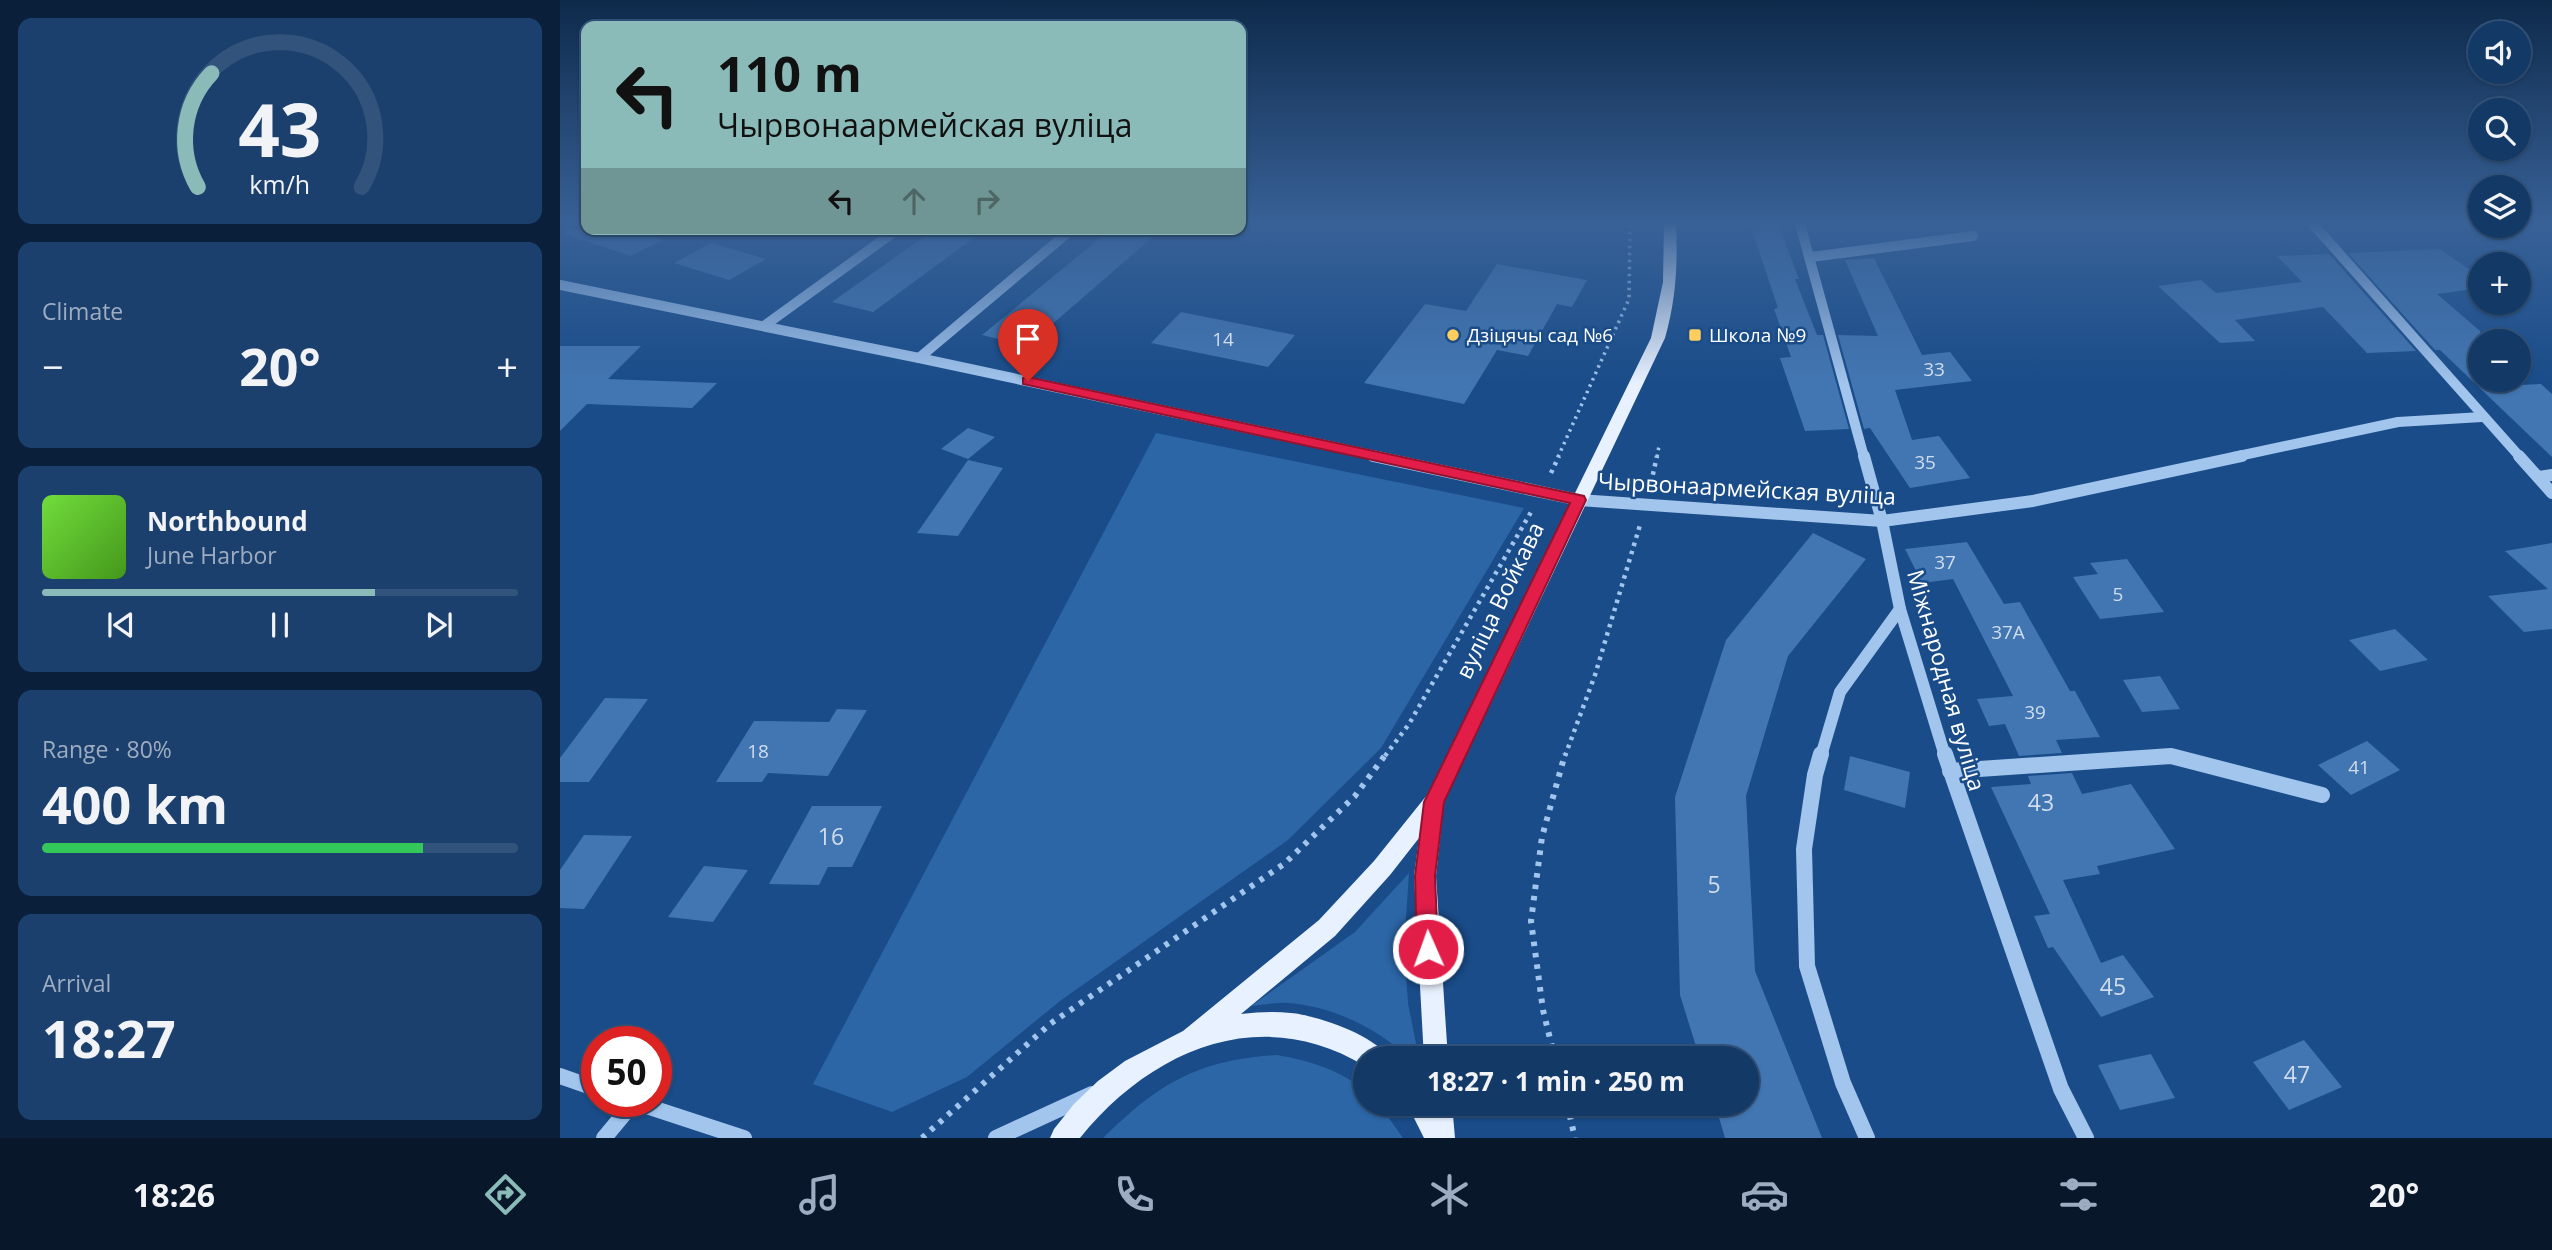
<!DOCTYPE html>
<meta charset="utf-8">
<style>
:root{--surface:#133967;--page:#1c406d;--text:#f1f3f6;--muted:#9dacc0;--line:#32537b;--accent:#8bbbb9}
body{margin:0;font-family:"Open Sans",sans-serif;background:var(--page);color:var(--text);height:100vh;display:flex;flex-direction:column;font-size:26px;white-space:nowrap}
*{box-sizing:border-box;margin:0}
p{font-size:23px;color:var(--muted)}
.icon{flex:none;width:38px;height:38px;fill:none;stroke:currentColor;stroke-width:2;stroke-linecap:round;stroke-linejoin:round}
.map{position:relative;flex:1;overflow:hidden}
.details{display:flex;flex-direction:column;gap:18px;padding:18px;background:#0a1f39;width:560px}
.details>*{flex:none}
.top-card{position:absolute;left:21px;top:21px;width:665px;height:214px;border-radius:14px;box-shadow:0 2px 5px #0004,0 0 0 2px var(--line);background:#8bbbb9;color:#111;overflow:hidden}
.buttons{position:absolute;left:1908px;top:21px;display:grid;gap:14px}
.buttons a{display:grid;place-items:center;width:63px;height:63px;border-radius:50%;background:var(--surface);box-shadow:0 2px 5px #0004,0 0 0 2px var(--line);font-size:35px}
.speed{position:absolute;left:21px;top:1026px;display:flex;gap:14px;font-size:35px;font-weight:700;text-align:center}
.speed>*{display:grid;place-content:center;width:91px;height:91px;border-radius:50%;background:var(--surface);box-shadow:0 2px 5px #0004,0 0 0 2px var(--line);line-height:1}
.speed .limit{border:10px solid #d22;background:#fff;color:#111}
.pin{position:absolute;display:grid;place-items:center;width:60px;height:60px;color:#fff;margin:-72px -30px;border-radius:50% 50% 50% 0;rotate:-45deg;box-shadow:0 0 7px #0007}
.pin .icon{rotate:45deg}
.me{position:absolute;width:77px;margin:-38px;rotate:358deg;stroke-linejoin:round;filter:drop-shadow(0 0 5px #0008)}
.turn{display:flex;align-items:center;gap:24px;height:147px;padding:0 21px;font-size:32px}
.turn .icon{width:91px;height:91px;stroke-width:2.5}
.turn b{display:block;font-size:49px;line-height:60px}
.lanes{display:flex;align-items:center;height:66px;padding:0 21px;background:#0003;justify-content:center;gap:35px;direction:ltr}
.lanes .off{opacity:.35}
.big{font-size:52px;font-weight:700;line-height:1.1}
.details .widget{flex:1;display:flex;flex-direction:column;justify-content:center;gap:10px;min-width:0;padding:0 24px;border-radius:14px;background:var(--page)}
.details .dial{align-items:center;gap:0}
.dial svg{height:182px;overflow:visible;fill:none;stroke:var(--line);stroke-width:7;stroke-linecap:round;text-anchor:middle}
.dial text{fill:var(--text);stroke:none}
.song{display:flex;align-items:center;gap:21px}
.cover{width:84px;height:84px;border-radius:10px;background:linear-gradient(135deg,hsl(100 70% 55%),hsl(100 70% 35%))}
.played{height:7px;border-radius:4px;background:linear-gradient(90deg,var(--accent) 70%,var(--line) 70%)}
.keys{display:flex;justify-content:space-around;direction:ltr}
.heat{display:flex;justify-content:space-between;align-items:center;font-size:38px;direction:ltr}
.charge{height:10px;border-radius:5px;background:linear-gradient(90deg,#34c759 80%,var(--line) 0)}
.trip{position:absolute;left:793px;top:1046px;width:406px;height:70px;border-radius:35px;background:var(--surface);box-shadow:0 2px 5px #0004,0 0 0 2px var(--line);font-weight:700;line-height:70px;text-align:center}
.dock{display:flex;height:112px;justify-content:space-around;align-items:center;background:#081729;color:var(--muted)}
.dock .icon{width:49px;height:49px}
.dock .selected{color:var(--accent)}
.dock b{font-size:32px;color:var(--text)}
main{display:flex;flex:1;min-height:0}
.map>svg:first-child{display:block}
</style>
<main>
<section class="details">
<div class="widget dial"><svg viewBox="0 0 100 80">
<path d="M14 69A42 42 0 1 1 86 69"/>
<path d="M14 69A42 42 0 0 1 20 19" stroke="#8bbbb9"/>
<text x="50" y="56" font-size="32" font-weight="700">43</text>
<text x="50" y="72" font-size="11">km/h</text>
</svg></div>
<div class="widget"><p>Climate</p>
<div class="heat"><a>−</a><b class="big">20°</b><a>+</a></div>
</div>
<div class="widget">
<div class="song"><i class="cover"></i><div><b>Northbound</b><p>June Harbor</p></div></div>
<div class="played"></div>
<div class="keys"><svg class="icon" aria-label="previous" viewBox="0 0 24 24"><path d="M18 5L8 12l10 7zM5 5v14"/></svg><svg class="icon" aria-label="pause" viewBox="0 0 24 24"><path d="M8 5v14M16 5v14"/></svg><svg class="icon" aria-label="next" viewBox="0 0 24 24"><path d="M6 5l10 7-10 7zM19 5v14"/></svg></div>
</div>
<div class="widget"><p>Range · 80%</p><b class="big">400 km</b><div class="charge"></div></div>
<div class="widget"><p>Arrival</p><b class="big">18:27</b></div>
</section>
<div class="map">
<svg width="1992" height="1138" viewBox="0 0 1992 1138">
<rect width="100%" height="100%" fill="#194c89"/>
<!-- green -->
<g fill="#2c66a7">
<path d="M596,433L964,508L821,748L728,840L500,1001L407,1077L332,1112L253,1084Z"/>
<path d="M849,873L844,947L848,1003L859,1059H851C817,1029 776,1007 729,1003C717,1002 703,1005 691,1006L795,932Z"/>
<path d="M717,1055C751,1061 777,1069 805,1090V1104H819L843,1138H543C599,1083 638,1060 717,1055Z"/>
</g>
<!-- building -->
<g fill="#4276b2">
<path d="M1190,224H1218L1239,279H1235L1257,335H1263L1289,429L1245,431L1220,358L1231,357L1214,309L1218,308Z"/>
<path d="M6,229H70L103,240L71,256L5,234Z"/>
<path d="M375,229H426L313,312L272,302Z"/>
<path d="M551,229H602L467,346L422,335Z"/>
<path d="M151,243L206,259L169,280L114,263Z"/>
<path d="M1880,249L1920,277V288L1877,294L1920,331V387L1981,384L1992,394V457L1880,350H1875L1788,253Z"/>
<path d="M1769,254L1856,351L1807,353L1763,307L1675,320L1695,341L1660,343L1598,286L1641,280L1656,293L1742,282L1717,256Z"/>
<path d="M1314,258L1362,355L1390,352L1412,381L1335,390L1352,440L1379,436L1410,478L1350,488L1310,428L1304,429L1278,335L1318,336L1285,260Z"/>
<path d="M937,264L1027,280L1012,307L997,304L968,356L937,350L904,404L804,383L865,304L906,311Z"/>
<path d="M621,312L735,335L708,367L591,343Z"/>
<path d="M0,346H81L48,379L157,383L132,408L27,404L0,431Z"/>
<path d="M408,428L435,437L408,459L381,449Z"/>
<path d="M408,460L443,468L398,536L357,533Z"/>
<path d="M1253,533L1306,559L1228,656L1186,796L1195,971L1262,1138H1165L1155,1104H1186V1059H1140L1120,995L1115,797L1166,640Z"/>
<path d="M1407,542L1444,604L1460,602L1510,691H1515L1540,737L1496,740L1502,753L1459,756L1445,724L1429,726L1417,699L1453,696L1393,579L1362,583L1345,549Z"/>
<path d="M1992,543V629L1964,632L1928,596L1988,589L1945,551Z"/>
<path d="M1567,559L1604,612L1540,619L1513,577L1538,574L1530,563Z"/>
<path d="M1835,629L1868,660L1820,671L1789,640Z"/>
<path d="M1600,676L1620,709L1582,712L1563,680Z"/>
<path d="M45,698L88,699L29,782H0V758Z"/>
<path d="M277,709L307,710L268,776L208,773L202,782H156L194,721L269,722Z"/>
<path d="M1807,741L1840,770L1791,795L1758,765Z"/>
<path d="M1290,756L1350,772L1345,808L1284,790Z"/>
<path d="M1512,773L1522,794L1571,784L1615,849L1537,866L1540,874L1503,880L1541,963L1563,955L1594,997L1541,1017L1493,947L1488,948L1474,916L1490,914L1431,787L1471,784L1468,776Z"/>
<path d="M252,806H322L292,867H268L259,885L209,884Z"/>
<path d="M24,835L72,836L24,909L0,908V870Z"/>
<path d="M144,866L188,870L153,922L108,917Z"/>
<path d="M1744,1040L1782,1087L1729,1110L1693,1062Z"/>
<path d="M1591,1054L1615,1098L1560,1110L1538,1065Z"/>
</g>
<g fill="none" stroke-linecap="round" stroke-linejoin="round">
<!-- path-far2 -->
<g stroke="#a2c5ed" stroke-width="3.5" stroke-dasharray="2.5 4.5" stroke-linecap="butt">
<path d="M998,457L1069,299L1070,224"/>
<path d="M1097,457L1099,446"/>
</g>
<!-- path-far1 -->
<g stroke="#a2c5ed" stroke-width="4.5" stroke-dasharray="3.5 5" stroke-linecap="butt">
<path d="M991,473L999,456"/>
<path d="M1091,483L1097,456"/>
<path d="M825,756L849,724L971,512"/>
<path d="M1005,756L1035,675L1080,525"/>
</g>
<!-- path -->
<g stroke="#a2c5ed" stroke-width="6" stroke-dasharray="4.5 7" stroke-linecap="butt">
<path d="M995,1059L983,1010L971,921L982,837L1005,754"/>
<path d="M1007,1104L1015,1138"/>
<path d="M362,1138L490,1024L724,864L795,796L826,754"/>
</g>
<!-- minor-far2 -->
<g stroke="#a2c5ed" stroke-width="10">
<path d="M1240,224L1304,457"/>
<path d="M1753,224L1960,457"/>
<path d="M1251,257L1413,236"/>
<path d="M0,285L359,358L821,457"/>
<path d="M204,326L338,229"/>
<path d="M359,358L511,230"/>
<path d="M1674,457L1838,422L1922,417"/>
</g>
<!-- minor-far1 -->
<g stroke="#a2c5ed" stroke-width="12">
<path d="M813,456L1019,500L1322,521L1473,501L1682,456"/>
<path d="M1304,456L1322,521L1340,609L1385,756"/>
<path d="M1959,456L1992,493"/>
<path d="M1978,477L1992,475"/>
<path d="M1261,756L1280,692L1340,609"/>
</g>
<!-- minor -->
<g stroke="#a2c5ed" stroke-width="16">
<path d="M1261,754L1255,775L1244,849L1247,966L1283,1083L1307,1138"/>
<path d="M1385,754L1501,1089L1526,1138"/>
<path d="M1390,771L1611,756L1762,795"/>
<path d="M0,1076L37,1089"/>
<path d="M71,1101L184,1138"/>
<path d="M44,1138L74,1102"/>
<path d="M436,1138L532,1094"/>
</g>
<!-- major -->
<g fill="#e8f1ff" fill-rule="evenodd">
<path d="M1104,224H1116C1118,263 1116,300 1105,338L884,802L876,876L888,1059H864L854,876L859,838L830,875L775,936L681,1014C698,1012 714,1011 731,1013C755,1015 819,1036 828,1059H805V1066C701,1003 592,1049 520,1138H490L494,1129L514,1104L538,1081L565,1061L623,1031L759,920L814,861L867,795L1091,338L1103,282Z"/>
<path d="M847,1104H892L895,1138H864Z"/>
</g>
</g>
<!-- sky -->
<linearGradient id="sky" x2="0" y2="1"><stop stop-color="#0e2a4b"/><stop offset="0.58" stop-color="#386197"/><stop offset="1" stop-color="#386197" stop-opacity="0"/></linearGradient>
<rect width="1992" height="384" fill="url(#sky)"/>
<!-- route -->
<path fill="#e11d48" stroke="#92132f" stroke-width="2" d="M468,377L1024,496L1026,500L884,802L875,876L878,949L875,957L868,960L860,957L857,949L855,876L864,802L1010,503L463,384V378Z"/>
<!-- markers -->
<g fill="#ffce5e" stroke="#194c89" stroke-width="2.5">
<circle cx="893" cy="335" r="7"/>
<rect x="1128" y="328" width="14" height="14" rx="3.5"/>
</g>
<g text-anchor="middle" dominant-baseline="central" stroke-width="5" stroke-linejoin="round" paint-order="stroke">
<!-- far-poi labels -->
<g font-size="19" fill="#fff" stroke="#194c89" text-anchor="start">
<text x="907" y="335">Дзіцячы сад №6</text>
<text x="1149" y="335">Школа №9</text>
</g>
<!-- number labels -->
<g font-size="19" fill="#d0ddec">
<text x="663" y="339">14</text>
<text x="1374" y="369">33</text>
<text x="1365" y="462">35</text>
<text x="1385" y="562">37</text>
<text x="1558" y="594">5</text>
<text x="1448" y="632">37А</text>
<text x="1475" y="712">39</text>
<text x="198" y="751">18</text>
<text x="1799" y="767">41</text>
</g>
<!-- street labels -->
<g font-size="23" fill="#fff" stroke="#194c89">
<text transform="translate(1187 488) rotate(3)">Чырвонаармейская вуліца</text>
<text transform="translate(939 600) rotate(-64)">вуліца Войкава</text>
<text transform="translate(1387 680) rotate(74)">Міжнародная вуліца</text>
</g>
<!-- near-number labels -->
<g font-size="23" fill="#d0ddec">
<text x="1481" y="802">43</text>
<text x="271" y="836">16</text>
<text x="1154" y="884">5</text>
<text x="1553" y="986">45</text>
<text x="1737" y="1074">47</text>
</g>
</g>
</svg>
<div class="buttons">
<a><svg class="icon" aria-label="sound" viewBox="0 0 24 24"><path d="M4 9h4l5-4v14l-5-4H4zM17 9q2 3 0 6"/></svg></a>
<a><svg class="icon" aria-label="search" viewBox="0 0 24 24"><circle cx="10" cy="10" r="6"/><path d="M15 15l6 6"/></svg></a>
<a><svg class="icon" aria-label="layers" viewBox="0 0 24 24"><path d="M12 4l9 5-9 5-9-5zM3 14l9 5 9-5"/></svg></a>
<a>+</a>
<a>−</a>
</div>
<div class="speed"><div class="limit">50</div></div>
<div class="pin" style="left:468px;top:381px;background:#d93025"><svg class="icon" aria-label="arrive" viewBox="0 0 24 24"><path d="M6 21V4h12l-3 4 3 4H6"/></svg></div>
<svg class="me" style="left:868px;top:949px" viewBox="-20 -20 40 40"><circle r="17" fill="#e11d48" stroke="#fff" stroke-width="3"/><path d="M0-11L8 9 0 5-8 9z" fill="#fff"/></svg>
<div class="trip">18:27 · 1 min · 250 m</div>
<div class="top-card">
<div class="turn"><svg class="icon" aria-label="left" viewBox="0 0 24 24"><path d="M17 20v-9H6M10 6l-5 5 5 5"/></svg><div><b>110 m</b>Чырвонаармейская вуліца</div></div>
<div class="lanes"><svg class="icon" aria-label="left" viewBox="0 0 24 24"><path d="M17 20v-9H6M10 6l-5 5 5 5"/></svg><svg class="icon off" aria-label="ahead" viewBox="0 0 24 24"><path d="M12 20V5M6 11l6-6 6 6"/></svg><svg class="icon off" aria-label="right" viewBox="0 0 24 24"><path d="M7 20v-9h11M14 6l5 5-5 5"/></svg></div>
</div>
</div>
</main>
<nav class="dock">
<b>18:26</b>
<svg class="icon selected" aria-label="directions" viewBox="0 0 24 24"><path d="M12 3l9 9-9 9-9-9zM9 14v-3h6M13 9l2 2-2 2"/></svg>
<svg class="icon" aria-label="music" viewBox="0 0 24 24"><path d="M9 18V5l10-2v13"/><circle cx="6" cy="18" r="3"/><circle cx="16" cy="16" r="3"/></svg>
<svg class="icon" aria-label="phone" viewBox="0 0 24 24"><path d="M5 4h4l2 5-3 2q2 4 5 5l2-3 5 2v4C11 20 4 13 5 4z"/></svg>
<svg class="icon" aria-label="climate" viewBox="0 0 24 24"><path d="M12 3v18M4 7l16 10M4 17L20 7"/></svg>
<svg class="icon" aria-label="car" viewBox="0 0 24 24"><path d="M5 17H2v-5l4-1 3-4h7l3 4 3 1v5h-3M9 17h6M6 11h13"/><circle cx="7" cy="17" r="2"/><circle cx="17" cy="17" r="2"/></svg>
<svg class="icon" aria-label="filters" viewBox="0 0 24 24"><path d="M4 7h16M4 17h16"/><circle cx="9" cy="7" r="2"/><circle cx="15" cy="17" r="2"/></svg>
<b>20°</b>
</nav>
